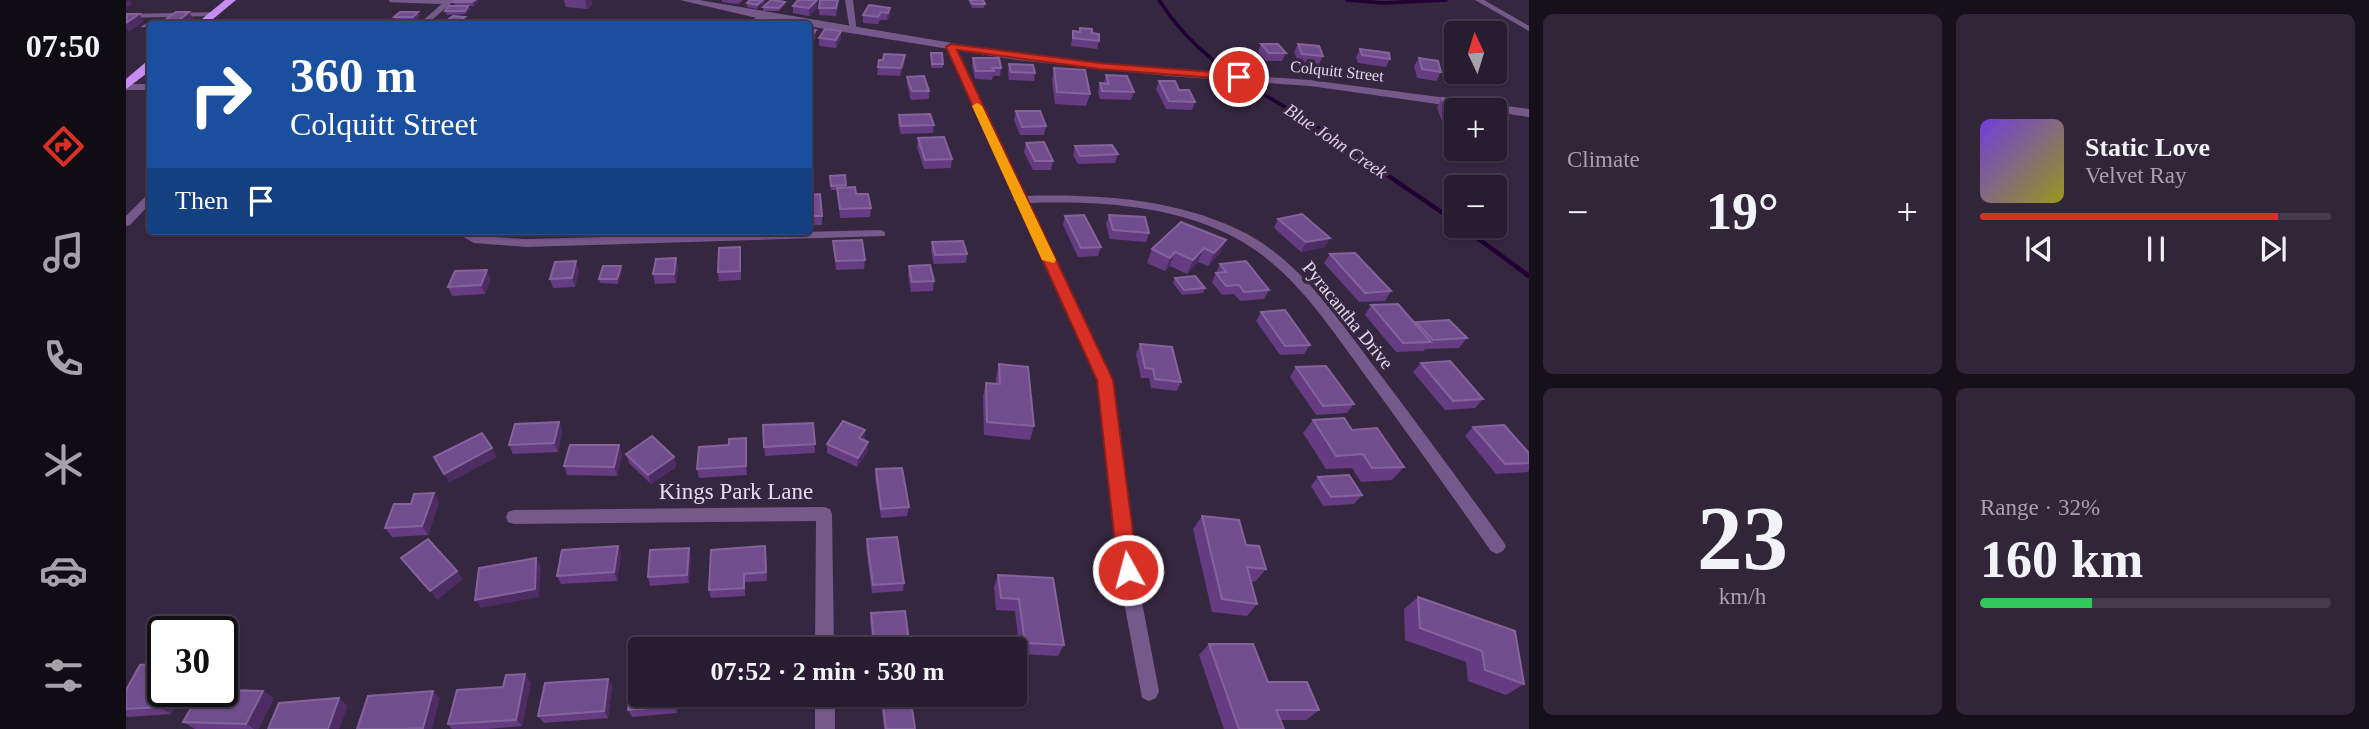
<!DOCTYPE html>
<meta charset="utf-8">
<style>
:root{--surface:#281d30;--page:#302638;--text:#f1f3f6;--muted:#a5a2ab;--line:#443b4c;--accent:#d93025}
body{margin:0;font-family:"Times New Roman",serif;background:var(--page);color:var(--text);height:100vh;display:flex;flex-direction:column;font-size:26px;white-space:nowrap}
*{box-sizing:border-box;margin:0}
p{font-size:23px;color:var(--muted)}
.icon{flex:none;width:38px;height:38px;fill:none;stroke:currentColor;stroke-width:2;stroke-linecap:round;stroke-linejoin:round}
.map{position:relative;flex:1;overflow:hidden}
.details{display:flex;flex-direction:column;gap:14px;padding:14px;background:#16101a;width:840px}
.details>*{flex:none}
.top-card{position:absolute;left:21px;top:21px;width:665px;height:214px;border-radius:7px;box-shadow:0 2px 5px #0004,0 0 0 2px var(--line);background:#1a4fa0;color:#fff;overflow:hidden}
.needle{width:46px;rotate:356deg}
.buttons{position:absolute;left:1318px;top:21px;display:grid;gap:14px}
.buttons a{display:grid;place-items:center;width:63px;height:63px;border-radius:7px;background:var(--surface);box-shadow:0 2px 5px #0004,0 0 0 2px var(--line);font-size:35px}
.speed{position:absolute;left:21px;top:616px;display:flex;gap:14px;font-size:35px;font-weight:700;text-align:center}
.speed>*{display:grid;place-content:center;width:91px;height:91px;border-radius:50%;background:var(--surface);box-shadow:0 2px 5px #0004,0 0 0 2px var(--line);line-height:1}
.speed .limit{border:4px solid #111;border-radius:10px;background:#fff;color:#111}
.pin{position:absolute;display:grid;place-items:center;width:60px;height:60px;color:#fff;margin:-30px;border:4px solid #fff;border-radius:50%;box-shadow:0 2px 7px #0007}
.me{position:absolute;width:77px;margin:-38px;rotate:353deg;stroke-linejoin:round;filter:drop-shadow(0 0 5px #0008)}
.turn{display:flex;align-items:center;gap:24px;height:147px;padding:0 28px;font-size:32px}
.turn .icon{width:91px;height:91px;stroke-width:2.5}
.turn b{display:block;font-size:49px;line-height:60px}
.then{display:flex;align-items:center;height:66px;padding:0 28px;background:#0003;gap:14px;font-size:26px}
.big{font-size:52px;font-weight:700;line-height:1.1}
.details .tile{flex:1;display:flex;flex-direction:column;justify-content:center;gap:10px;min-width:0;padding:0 24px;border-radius:10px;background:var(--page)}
.details .dial{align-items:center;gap:0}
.dial b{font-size:91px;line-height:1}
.song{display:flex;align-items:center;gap:21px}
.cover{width:84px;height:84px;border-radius:10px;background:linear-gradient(135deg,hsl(260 70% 55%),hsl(60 70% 35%))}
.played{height:7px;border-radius:4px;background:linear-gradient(90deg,var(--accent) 85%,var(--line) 85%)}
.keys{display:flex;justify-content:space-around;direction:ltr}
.heat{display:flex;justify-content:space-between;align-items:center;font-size:38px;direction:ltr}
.charge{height:10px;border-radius:5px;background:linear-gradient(90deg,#34c759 32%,var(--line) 0)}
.details .tiles{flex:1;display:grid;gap:14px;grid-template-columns:repeat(2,1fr)}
.trip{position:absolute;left:502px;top:637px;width:399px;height:70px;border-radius:7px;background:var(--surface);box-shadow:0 2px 5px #0004,0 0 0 2px var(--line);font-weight:700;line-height:70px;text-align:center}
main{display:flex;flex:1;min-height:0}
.dock{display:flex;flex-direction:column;width:126px;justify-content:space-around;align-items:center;background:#100c13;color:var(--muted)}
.dock .icon{width:49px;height:49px}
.dock .selected{color:var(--accent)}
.dock b{font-size:32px;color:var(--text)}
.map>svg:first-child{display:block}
</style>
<main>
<nav class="dock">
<b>07:50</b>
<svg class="icon selected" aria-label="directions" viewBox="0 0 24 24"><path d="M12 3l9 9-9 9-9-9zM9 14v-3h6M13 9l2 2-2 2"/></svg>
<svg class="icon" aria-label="music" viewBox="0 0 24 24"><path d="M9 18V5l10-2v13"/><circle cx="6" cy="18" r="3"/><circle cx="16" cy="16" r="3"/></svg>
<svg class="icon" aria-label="phone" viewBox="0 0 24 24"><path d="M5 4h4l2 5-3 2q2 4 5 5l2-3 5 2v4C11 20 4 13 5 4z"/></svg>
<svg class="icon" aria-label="climate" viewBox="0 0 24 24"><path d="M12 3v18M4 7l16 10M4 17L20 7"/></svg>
<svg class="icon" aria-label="car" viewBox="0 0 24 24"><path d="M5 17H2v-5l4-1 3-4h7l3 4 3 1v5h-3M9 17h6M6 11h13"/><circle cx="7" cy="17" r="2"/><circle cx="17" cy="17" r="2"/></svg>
<svg class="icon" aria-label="filters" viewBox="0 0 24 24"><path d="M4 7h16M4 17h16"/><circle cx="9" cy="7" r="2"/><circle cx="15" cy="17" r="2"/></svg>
</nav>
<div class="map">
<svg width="1403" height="729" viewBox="0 0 1403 729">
<rect width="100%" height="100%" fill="#352740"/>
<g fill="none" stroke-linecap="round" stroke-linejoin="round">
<!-- stream-far2 -->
<g stroke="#200034" stroke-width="3.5">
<path d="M1033,0C1072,61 1122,84 1182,121"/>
<path d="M1221,0L1258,3L1320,0"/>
</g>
<!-- stream-far1 -->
<g stroke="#200034" stroke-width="4.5">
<path d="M1179,119L1330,222"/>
<path d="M1335,226L1403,276"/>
</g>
<!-- stream -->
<path stroke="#200034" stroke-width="5" d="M1400,274L1403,276"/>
<!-- service -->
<path stroke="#75598b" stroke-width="4.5" d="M265,0L322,2"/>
<!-- minor -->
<g fill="#75598b" fill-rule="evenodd">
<path d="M320,0H329L301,24H293Z"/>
<path d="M719,0H727L731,33L724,31Z"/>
<path d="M1349,0H1358L1403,26V31Z"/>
<path d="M91,12L92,14L88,16L0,18V14Z"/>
<path d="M822,45L829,47L900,196C975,194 1055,199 1123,235C1177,265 1214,322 1250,369C1293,426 1335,483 1377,541L1380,546L1377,551L1371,554L1365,551C1324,493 1283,435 1241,378C1205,329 1169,272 1115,241C1052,205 974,201 903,203L986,380L1015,597L1033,691L1030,698L1023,701L1016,698L997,597L972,380L892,203L887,200L889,198L821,47Z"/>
<rect x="0" y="84" width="24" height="6"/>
<path d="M24,195V204L4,225L0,226V216L20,196Z"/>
<path d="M755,230L759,232V236L400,247L348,243L327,231H342L351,236L400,239Z"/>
<path d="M698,507L704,509L706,514L708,649H689L690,521L388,524L382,522L380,517L382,512L388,510Z"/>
<rect x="689" y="695" width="20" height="34"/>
</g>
<!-- tertiary -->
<path fill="#75598b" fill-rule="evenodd" d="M554,0H573L891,54L1043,70L1184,80L1403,109V117L1184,86L1043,76L891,60L631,18Z"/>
<!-- trunk -->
<g fill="#c68cf2" fill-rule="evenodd">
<path d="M99,0H110L81,24H70Z"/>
<path d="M20,62H24V71L0,89V79Z"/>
</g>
</g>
<!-- wall -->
<g fill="#653c82">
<path d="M329,0H352V1L348,6H342L344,9L340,14L321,15L319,11L329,6L327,2Z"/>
<path d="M438,0H465L466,4L461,9L440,7Z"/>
<path d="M596,0H617L612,4L596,2Z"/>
<path d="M842,0H857L859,4L858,8H846Z"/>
<path d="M640,1L631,9L621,7V3Z"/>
<path d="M659,2V5L653,11H637V7Z"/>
<path d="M712,4L710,16L693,15V8Z"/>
<path d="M667,6L691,8L683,16L667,13Z"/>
<path d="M764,8V15L761,20H754L752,24L737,23V15Z"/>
<path d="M50,12H63L68,19L61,24H24V34L18,26L26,21L39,20Z"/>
<path d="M294,16L289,21H270L268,17Z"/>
<path d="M320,21H341L336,24H321Z"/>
<path d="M954,28L966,33L973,41L971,49L945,46L947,31L953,32Z"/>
<path d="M693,38L715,39L710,48L693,46Z"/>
<path d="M1135,44L1160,53L1156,61H1140L1132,52Z"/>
<path d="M1172,44L1197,56L1193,64L1172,62L1168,52Z"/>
<path d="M1234,49L1264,59L1260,67L1232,63L1230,57Z"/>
<path d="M805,53L817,64V68H805Z"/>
<path d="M847,58L875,68L874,76H867L866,80L849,79L846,66Z"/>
<path d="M1293,58L1315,72L1310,81L1291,78L1288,66Z"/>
<path d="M779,63L774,76L751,75L752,67Z"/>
<path d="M883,64L909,73L908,81L883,80L882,72Z"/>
<path d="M928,68L964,94L960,106L929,104L926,80Z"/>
<path d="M980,75L1008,92L1005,100L974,99L972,92L974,83H978Z"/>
<path d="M781,77L803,91V99L785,100L781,85Z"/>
<path d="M1033,81L1053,90L1069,102L1066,110L1040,109L1030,89Z"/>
<path d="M1316,98L1330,110V125L1316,122L1311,107Z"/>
<path d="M890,111L920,126L918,135H894L888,120Z"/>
<path d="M773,115L808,125L807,133L775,134L772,124Z"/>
<path d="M792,138L826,159L825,168L798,169L791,147Z"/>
<path d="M900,143L927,161L925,170H907L898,152Z"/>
<path d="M949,146L992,154L989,163L952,164L947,155Z"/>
<path d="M719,175L720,188L730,194L745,208L744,217L714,218L711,190H705L704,176Z"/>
<path d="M682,195L696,216V225H682Z"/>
<path d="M983,215L1023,233L1020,242L984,239L980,224Z"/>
<path d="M939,216L975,247L972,256L952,257L937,225Z"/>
<path d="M1152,219L1199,247L1175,252L1148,228Z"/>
<path d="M1100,240L1093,254L1082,266L1072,262L1061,274L1044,266L1039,271L1021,263L1026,249Z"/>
<path d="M707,241L739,260L738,269L710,270Z"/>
<path d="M806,242L841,254L840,263L808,264L805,251Z"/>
<path d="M1204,254L1265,291L1259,301L1233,302L1198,263Z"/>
<path d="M615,256V280L593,281L592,272Z"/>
<path d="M1094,264L1143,290L1138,299L1114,301L1108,294L1096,295L1086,282Z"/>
<path d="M495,266L496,271L492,284L474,283L473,279Z"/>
<path d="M783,266L808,281L807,291L785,292L782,275Z"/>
<path d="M552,267L550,283L529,284L527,274Z"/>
<path d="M453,270L449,287L427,288L424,279Z"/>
<path d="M1049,278L1079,288L1077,293L1056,295L1047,283Z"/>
<path d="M365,279L359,294L326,296L322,287Z"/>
<path d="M1245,305L1289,324L1290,322L1341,338L1333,348L1299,349L1298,351L1270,352L1239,315Z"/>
<path d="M1135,312L1184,345L1178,354L1154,355L1130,321Z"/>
<path d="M1014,344L1055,382L1051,391L1025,388L1023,378H1015L1010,354Z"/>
<path d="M1295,363L1357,399L1349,408L1319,410L1287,372Z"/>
<path d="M873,364L908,426L904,440L858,435L857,396L860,383L870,384V378Z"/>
<path d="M1170,367L1228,404L1221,413L1190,415L1164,377Z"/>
<path d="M1187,420L1226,430L1278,467L1266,480L1235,482L1226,468L1200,469L1177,433Z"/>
<path d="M433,422L436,431L432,452L387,454L383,445Z"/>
<path d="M687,423L689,453L639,456L638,447Z"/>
<path d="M1347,427L1403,453V470L1402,472L1370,474L1339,436Z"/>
<path d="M620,438L621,447V475L573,478L571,469L603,445Z"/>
<path d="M739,439L738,440L742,442V451L731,467L701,453V444Z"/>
<path d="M493,445L496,455L491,476L441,475L438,466Z"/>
<path d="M500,454L548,457L550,467L525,484L503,463Z"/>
<path d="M750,469L783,507L781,516L755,518L749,478Z"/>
<path d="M1192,477L1236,495L1228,504L1197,506L1185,486Z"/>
<path d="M313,502L302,535L266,537L259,528Z"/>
<path d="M1076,516L1120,545L1140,569L1129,582L1125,581L1131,604L1121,616L1086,612L1067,529Z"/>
<path d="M741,539L778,583L777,591L746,593L740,548Z"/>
<path d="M492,546L495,555L491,581L435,584L431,576Z"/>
<path d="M640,555L641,581L619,582V596L585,598L583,590Z"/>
<path d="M565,556L563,583L524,586L522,577Z"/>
<path d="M872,575L938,645L932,656L894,654L889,611L870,610L868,587Z"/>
<path d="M1292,597L1398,684L1380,695L1342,681L1340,662L1279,640L1278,609Z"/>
<path d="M745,613L784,649H747L744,621Z"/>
<path d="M1083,644L1142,682L1193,710L1180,720H1154L1158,729H1098L1073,655Z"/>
<path d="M482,679L486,686L482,718L418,723L412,716Z"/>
<path d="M405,682L396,726L361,729H326L322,724Z"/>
<path d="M0,690L37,691H57L45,714L2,717L0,716Z"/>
<path d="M137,691L148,698L132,729H69L57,722Z"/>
<path d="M553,695L551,713L506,717L502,710Z"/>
<path d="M647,695V704L584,708L582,701Z"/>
<path d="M754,695H756L789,729H758Z"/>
</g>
<!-- shaded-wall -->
<g fill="#4c2c63">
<path d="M3,0L6,4L0,8V2Z"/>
<path d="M349,0H352V1L348,6L346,2Z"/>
<path d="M460,0H465L466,4L461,9L459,1Z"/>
<path d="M637,0L640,1L631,9V5Z"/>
<path d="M691,0V8L683,16V8Z"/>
<path d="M659,2V5L653,11V8Z"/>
<path d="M342,6L344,9L340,14L339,11Z"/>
<path d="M764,8V15L761,20L762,13Z"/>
<path d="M63,12L68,19L61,24H56L53,20Z"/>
<path d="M292,12L294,16L289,21L287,17Z"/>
<path d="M13,14L18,21L3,32L0,28V23Z"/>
<path d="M339,17L341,21L336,24H333L332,22Z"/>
<path d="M690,30V38L684,46V38Z"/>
<path d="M715,31V39L710,48V40Z"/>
<path d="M779,55V63L774,76L775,68Z"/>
<path d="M1204,238L1199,247L1175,252L1180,242Z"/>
<path d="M1100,240L1093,254L1082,266L1088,253Z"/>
<path d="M1078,248L1072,262L1061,274L1067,260Z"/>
<path d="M1049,252L1044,266L1039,271L1044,258Z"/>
<path d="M550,258L552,267L550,283L548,274Z"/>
<path d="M450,261L453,270L449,287L446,278Z"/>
<path d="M495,266L496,271L492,284L491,279Z"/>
<path d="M361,270L365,279L359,294L355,285Z"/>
<path d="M433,422L436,431L432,452L428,443Z"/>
<path d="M739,430V439L733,447V438Z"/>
<path d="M620,438L621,447V475L620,466Z"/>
<path d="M742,442V451L731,467L732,458Z"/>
<path d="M493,445L496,455L491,476L488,467Z"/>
<path d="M366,448L371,457L323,483L318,474Z"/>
<path d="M548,457L550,467L525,484L522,475Z"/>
<path d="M308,493L313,502L302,535L296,526Z"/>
<path d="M492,546L495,555L491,581L488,572Z"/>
<path d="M563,548L565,556L563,583L561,575Z"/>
<path d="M410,558L415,566L413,597L355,608L349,600Z"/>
<path d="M331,571L337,579L311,600L304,591Z"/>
<path d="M399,674L405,682L396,726L390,720Z"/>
<path d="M482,679L486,686L482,718L478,711Z"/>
<path d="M41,691H57L45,714L33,707Z"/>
<path d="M137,691L148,698L132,729H128L120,724Z"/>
<path d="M307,691L314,698L306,729H298L297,728Z"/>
<path d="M550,695H553L551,713L549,706Z"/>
<path d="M213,698L222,706L213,729H202Z"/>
</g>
<!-- building -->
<g fill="#724d8d" stroke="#84639c" stroke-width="2">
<path d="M329,0H349L346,2H327Z"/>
<path d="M624,0H637L631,5L621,3Z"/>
<path d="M645,0H647L659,2L653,8L637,7Z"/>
<path d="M672,0H691L683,8L667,6Z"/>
<path d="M694,0H712L710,8H693Z"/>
<path d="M844,0H857L859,4H847Z"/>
<path d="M743,5L764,8L762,13L755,12L752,17L737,15Z"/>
<path d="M323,6H342L339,11H319Z"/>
<path d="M50,12H63L53,20H39Z"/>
<path d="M274,12H292L287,17H268Z"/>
<path d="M1,14H13L0,23Z"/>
<path d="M327,16L339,17L332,22L320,21Z"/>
<path d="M630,19L645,20L642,24H626Z"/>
<path d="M42,20L36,24H24V26H18L26,21Z"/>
<path d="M954,28L966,29V33L973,34V41L947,38V31L954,32Z"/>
<path d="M682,29L690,30L684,38H682Z"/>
<path d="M699,29L715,31L710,40L693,38Z"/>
<path d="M1135,44H1152L1160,53H1143Z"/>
<path d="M1172,44L1193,46L1197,56L1176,54Z"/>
<path d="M1234,49L1263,53L1264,59L1236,55Z"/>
<path d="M805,53H816L817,64H806Z"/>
<path d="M758,54L779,55L775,68L752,67L753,60H757Z"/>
<path d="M847,58H873L875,68H866L868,71H850Z"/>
<path d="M1293,58L1312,61L1315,72L1296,69Z"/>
<path d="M883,64L907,65L909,73L885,72Z"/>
<path d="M928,68L959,70L964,94L931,92Z"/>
<path d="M980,75L1001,76L1008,92L976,91L974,83L983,84Z"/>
<path d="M798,76L803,91H786L781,77Z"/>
<path d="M1033,81H1049L1053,90H1063L1069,102L1043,101Z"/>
<path d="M1316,98L1337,102L1340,110H1330V115L1321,114Z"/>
<path d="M890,111H914L920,126L896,127Z"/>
<path d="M804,114L808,125L775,126L773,115Z"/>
<path d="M818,137L826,159L799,160L792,138Z"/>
<path d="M918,142L927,161H909L900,143Z"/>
<path d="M986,145L992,154L954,156L949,146Z"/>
<path d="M719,175L720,185L705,186L704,176Z"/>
<path d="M729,187L730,194H742L745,208L714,209L711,188Z"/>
<path d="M694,194L696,216H682V195Z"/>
<path d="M1176,214L1204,238L1180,242L1152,219Z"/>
<path d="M958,215L975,247L955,248L939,216Z"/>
<path d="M983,215L1019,217L1023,233L987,230Z"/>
<path d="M1055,222L1100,240L1088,253L1078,248L1067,260L1049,252L1044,258L1026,249Z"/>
<path d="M736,240L739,260L710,261L707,241Z"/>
<path d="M837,241L841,254L809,255L806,242Z"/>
<path d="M614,247V271L592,272L593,248Z"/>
<path d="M1229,253L1265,291L1239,293L1204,254Z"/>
<path d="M550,258L548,274H527L530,259Z"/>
<path d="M450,261L446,278L424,279L429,262Z"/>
<path d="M1120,261L1143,290L1118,292L1113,285L1100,286L1090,273L1100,272L1094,264Z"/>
<path d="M804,265L808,281L786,282L783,266Z"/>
<path d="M477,266H495L491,279H473Z"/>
<path d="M361,270L355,285L322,287L329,271Z"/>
<path d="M1069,276L1079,288L1058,290L1049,278Z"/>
<path d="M1272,304L1305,342L1277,343L1245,305Z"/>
<path d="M1159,310L1184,345L1159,346L1135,312Z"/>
<path d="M1323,320L1341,338L1307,340L1290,322Z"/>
<path d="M1014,344L1046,347L1055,382L1029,379L1027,369L1019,368Z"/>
<path d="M1324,361L1357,399L1327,401L1295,363Z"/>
<path d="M873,364L902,367L908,426L861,422L860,383L874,384Z"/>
<path d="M1200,366L1228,404L1197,406L1170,367Z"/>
<path d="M1218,418L1226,430L1251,428L1278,467L1246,468L1237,454L1210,456L1187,420Z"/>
<path d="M717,421L739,430L733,438L742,442L732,458L701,444Z"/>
<path d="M433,422L428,443L383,445L389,424Z"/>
<path d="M687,423L689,444L638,447L637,425Z"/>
<path d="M1378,425L1403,453V463L1379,464L1347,427Z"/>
<path d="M356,433L366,448L318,474L308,457Z"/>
<path d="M526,436L548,457L522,475L500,454Z"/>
<path d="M620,438V466L571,469L573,447L603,445V439Z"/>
<path d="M444,445H493L488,467L438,466Z"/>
<path d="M776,468L783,507L755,509L750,469Z"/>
<path d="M1223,475L1236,495L1205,497L1192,477Z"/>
<path d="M308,493L296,526L259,528L268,504H285L288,494Z"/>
<path d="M1076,516L1113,520L1120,545L1133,546L1140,569L1121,567L1131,604L1096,599Z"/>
<path d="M771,537L778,583L747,585L741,539Z"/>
<path d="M302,539L331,571L304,591L275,558Z"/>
<path d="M492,546L488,572L431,576L436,550Z"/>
<path d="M639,546L640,572L618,574V588L583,590L585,550Z"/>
<path d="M563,548L561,575L522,577L524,550Z"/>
<path d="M410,558L409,589L349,600L353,568Z"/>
<path d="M872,575L927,578L938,645L899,643L893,599L875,598Z"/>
<path d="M1292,597L1389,631L1398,684L1359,670L1356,651L1294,628Z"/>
<path d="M779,611L784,649H749L745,613Z"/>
<path d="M1083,644H1127L1142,682H1181L1193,710H1150L1158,729H1113Z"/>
<path d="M37,663V691H41L33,707L0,709V690L14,665Z"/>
<path d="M399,674L390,720L322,724L331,690L377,687L380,675Z"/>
<path d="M506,674H514V695H550L549,706L502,710Z"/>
<path d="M482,679L478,711L412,716L419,683Z"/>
<path d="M96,690L137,691L120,724L57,722L75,691H96Z"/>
<path d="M307,691L297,728L277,729H231L242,696Z"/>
<path d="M582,695H646L647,696L582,701Z"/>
<path d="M756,695H784L789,729H760Z"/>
<path d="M213,698L202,729H142L153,703Z"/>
</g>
<!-- route -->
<path fill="#d93025" stroke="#8d1f18" stroke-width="2" d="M825,44L973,63L1113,74L1118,77L1113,80L973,69L831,50L987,380L1012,570L1009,576L1002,579L995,576L992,570L971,380L820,47Z"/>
<!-- slow -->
<path fill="#f59e0b" d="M851,103L856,106L930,260L928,263L916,260L846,106Z"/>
<g text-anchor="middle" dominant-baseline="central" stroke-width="7" stroke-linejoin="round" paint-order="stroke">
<!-- far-street labels -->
<g font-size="16" fill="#e4dbeb" stroke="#352740">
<text transform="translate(1211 71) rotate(6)">Colquitt Street</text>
</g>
<!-- far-water labels -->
<g font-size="18" font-style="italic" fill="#e1cbf5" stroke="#352740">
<text transform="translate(1210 141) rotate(34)">Blue John Creek</text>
</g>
<!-- street labels -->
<g font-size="19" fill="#e4dbeb" stroke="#352740">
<text transform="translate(1222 315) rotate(51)">Pyracantha Drive</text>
</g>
<!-- near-street labels -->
<g font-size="23" fill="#e4dbeb" stroke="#352740">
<text x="610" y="491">Kings Park Lane</text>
</g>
</g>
</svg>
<div class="buttons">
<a><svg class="needle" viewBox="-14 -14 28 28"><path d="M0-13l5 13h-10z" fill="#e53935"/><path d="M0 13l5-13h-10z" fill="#a5a2ab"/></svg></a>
<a>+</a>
<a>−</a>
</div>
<div class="speed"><div class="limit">30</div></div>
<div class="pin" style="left:1113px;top:77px;background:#d93025"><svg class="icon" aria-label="arrive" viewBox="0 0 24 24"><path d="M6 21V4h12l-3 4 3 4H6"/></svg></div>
<svg class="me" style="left:1002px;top:570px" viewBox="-20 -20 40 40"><circle r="17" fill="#d93025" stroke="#fff" stroke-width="3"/><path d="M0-11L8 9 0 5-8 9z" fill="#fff"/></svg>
<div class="trip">07:52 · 2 min · 530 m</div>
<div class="top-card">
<div class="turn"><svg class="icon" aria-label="right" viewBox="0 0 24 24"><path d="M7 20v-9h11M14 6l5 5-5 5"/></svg><div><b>360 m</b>Colquitt Street</div></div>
<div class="then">Then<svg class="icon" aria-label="arrive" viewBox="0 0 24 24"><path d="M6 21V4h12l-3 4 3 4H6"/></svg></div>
</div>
</div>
<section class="details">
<div class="tiles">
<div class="tile"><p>Climate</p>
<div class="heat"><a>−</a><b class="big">19°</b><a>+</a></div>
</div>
<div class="tile">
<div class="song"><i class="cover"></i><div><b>Static Love</b><p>Velvet Ray</p></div></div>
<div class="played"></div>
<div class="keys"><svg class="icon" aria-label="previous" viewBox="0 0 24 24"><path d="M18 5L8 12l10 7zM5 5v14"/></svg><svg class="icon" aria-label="pause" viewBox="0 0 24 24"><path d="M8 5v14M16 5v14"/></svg><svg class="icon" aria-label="next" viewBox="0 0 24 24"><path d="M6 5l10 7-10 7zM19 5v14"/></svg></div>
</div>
<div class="tile dial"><b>23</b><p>km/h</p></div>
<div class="tile"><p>Range · 32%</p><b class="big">160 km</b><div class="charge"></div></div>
</div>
</section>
</main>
